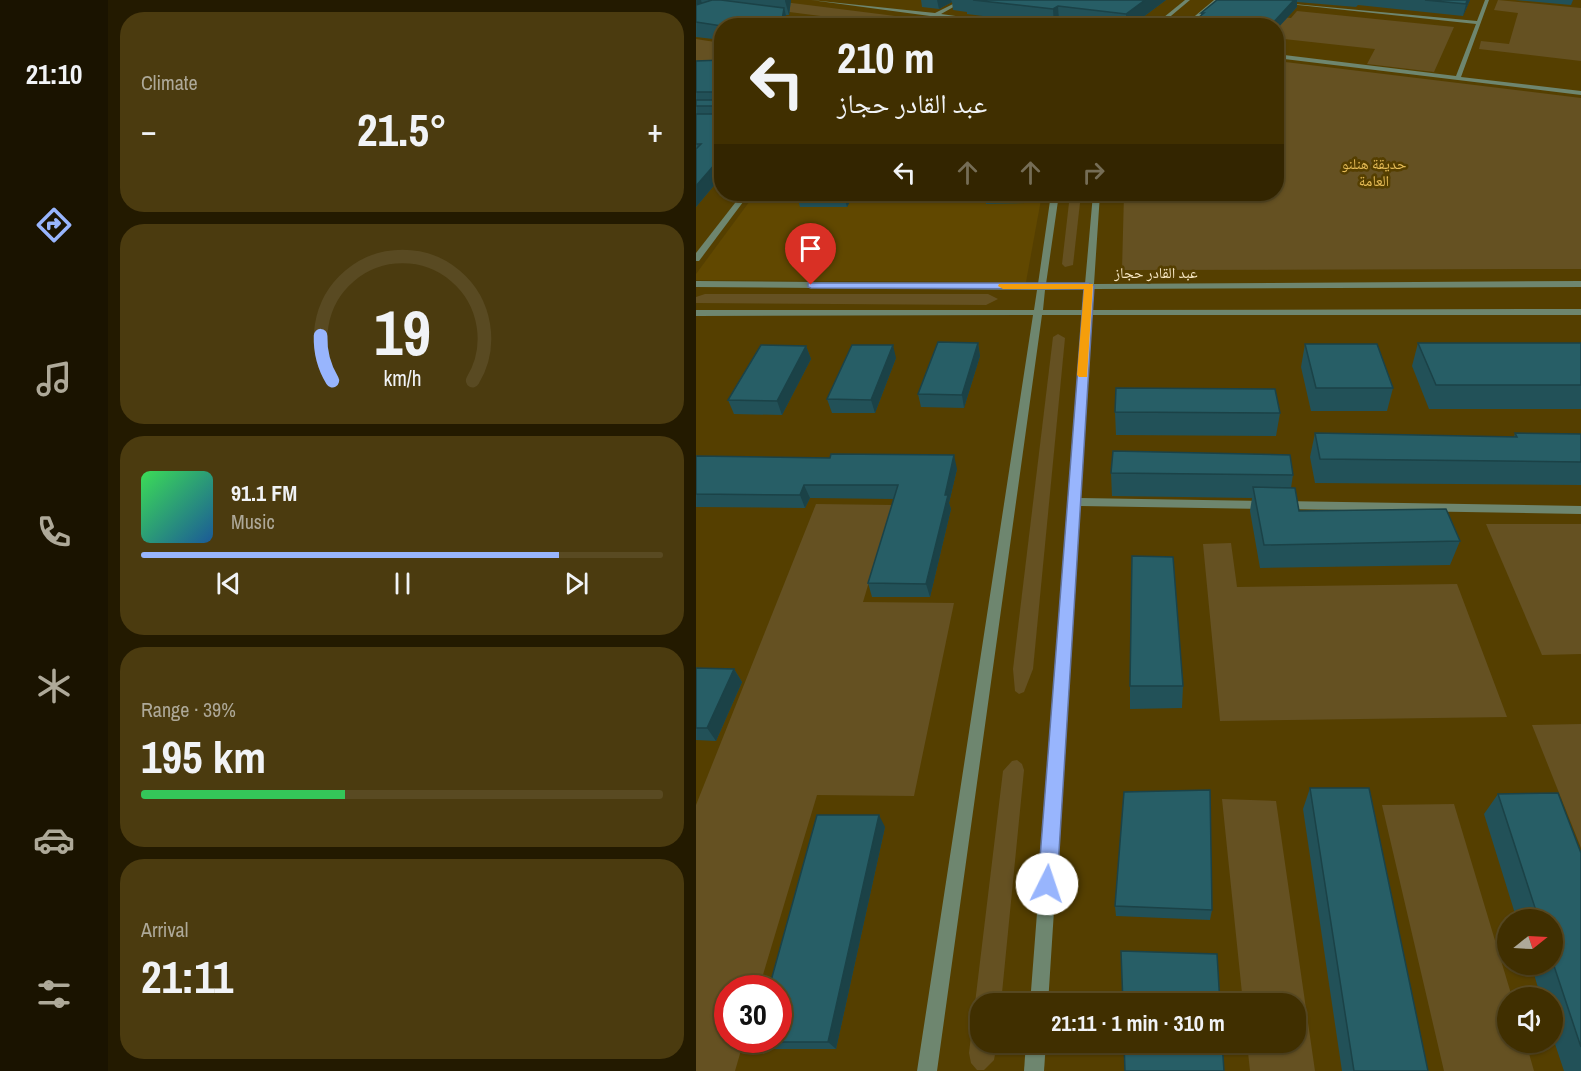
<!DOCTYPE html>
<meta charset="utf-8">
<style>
:root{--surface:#402f00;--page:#4b3b0f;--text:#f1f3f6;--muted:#aea999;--line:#594a22;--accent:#98b5fd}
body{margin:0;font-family:"Archivo Narrow","Noto Naskh Arabic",sans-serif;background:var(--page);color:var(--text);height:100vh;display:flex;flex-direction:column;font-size:22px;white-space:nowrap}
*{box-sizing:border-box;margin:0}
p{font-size:20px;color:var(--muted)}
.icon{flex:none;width:33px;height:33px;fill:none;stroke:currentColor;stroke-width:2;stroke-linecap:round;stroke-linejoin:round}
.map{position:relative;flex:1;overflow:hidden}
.panel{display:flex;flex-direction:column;gap:12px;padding:12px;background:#231a00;width:588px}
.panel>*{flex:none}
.hud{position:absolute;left:18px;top:18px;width:570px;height:183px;border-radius:24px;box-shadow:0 2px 4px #0004,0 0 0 2px var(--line);background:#402f00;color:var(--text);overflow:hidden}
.needle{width:39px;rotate:72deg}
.buttons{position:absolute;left:801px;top:909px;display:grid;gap:12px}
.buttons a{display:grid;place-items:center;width:66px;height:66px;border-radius:50%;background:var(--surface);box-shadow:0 2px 4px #0004,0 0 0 2px var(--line);font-size:30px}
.speed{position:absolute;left:18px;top:975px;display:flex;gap:12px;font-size:30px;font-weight:700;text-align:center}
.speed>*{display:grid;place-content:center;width:78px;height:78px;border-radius:50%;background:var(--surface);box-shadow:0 2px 4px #0004,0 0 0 2px var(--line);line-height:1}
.speed .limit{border:9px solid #d22;background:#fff;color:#111}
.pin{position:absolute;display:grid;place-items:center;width:51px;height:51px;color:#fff;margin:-62px -26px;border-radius:50% 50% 50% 0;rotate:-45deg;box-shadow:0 0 6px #0007}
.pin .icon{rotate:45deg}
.me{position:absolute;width:66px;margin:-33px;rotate:4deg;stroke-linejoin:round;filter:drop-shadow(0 0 4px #0008)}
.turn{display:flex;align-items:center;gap:21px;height:126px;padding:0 24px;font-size:27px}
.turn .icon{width:78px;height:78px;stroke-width:2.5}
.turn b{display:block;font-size:42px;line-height:51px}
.lanes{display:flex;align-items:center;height:57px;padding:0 24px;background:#0003;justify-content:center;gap:30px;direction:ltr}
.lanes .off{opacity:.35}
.big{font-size:45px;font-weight:700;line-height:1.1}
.panel .widget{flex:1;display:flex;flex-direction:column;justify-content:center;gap:9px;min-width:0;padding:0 21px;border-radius:24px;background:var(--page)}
.panel .dial{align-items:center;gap:0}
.dial svg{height:156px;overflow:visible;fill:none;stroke:var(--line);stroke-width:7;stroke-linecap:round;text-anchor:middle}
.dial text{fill:var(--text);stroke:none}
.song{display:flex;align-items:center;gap:18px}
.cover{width:72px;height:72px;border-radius:9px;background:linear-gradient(135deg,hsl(130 70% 55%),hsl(210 70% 35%))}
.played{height:6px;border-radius:3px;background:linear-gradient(90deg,var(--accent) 80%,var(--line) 80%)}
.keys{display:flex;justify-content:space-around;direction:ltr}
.heat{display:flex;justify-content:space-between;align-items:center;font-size:33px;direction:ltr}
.charge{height:9px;border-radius:4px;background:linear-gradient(90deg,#34c759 39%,var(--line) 0)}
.trip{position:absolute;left:274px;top:993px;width:336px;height:60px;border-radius:24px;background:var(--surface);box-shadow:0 2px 4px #0004,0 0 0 2px var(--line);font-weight:700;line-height:60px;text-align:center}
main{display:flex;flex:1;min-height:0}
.dock{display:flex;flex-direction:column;width:108px;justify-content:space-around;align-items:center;background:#1a1300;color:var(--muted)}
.dock .icon{width:42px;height:42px}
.dock .current{color:var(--accent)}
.dock b{font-size:27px;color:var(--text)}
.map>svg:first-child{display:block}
</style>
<main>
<nav class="dock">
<b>21:10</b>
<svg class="icon current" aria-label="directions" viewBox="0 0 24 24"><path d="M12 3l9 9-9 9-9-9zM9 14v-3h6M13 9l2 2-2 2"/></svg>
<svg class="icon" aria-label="music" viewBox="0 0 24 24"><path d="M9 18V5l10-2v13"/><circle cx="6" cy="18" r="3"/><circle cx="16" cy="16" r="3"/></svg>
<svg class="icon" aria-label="phone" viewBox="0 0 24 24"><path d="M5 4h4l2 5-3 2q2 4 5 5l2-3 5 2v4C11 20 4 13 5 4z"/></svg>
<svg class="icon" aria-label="climate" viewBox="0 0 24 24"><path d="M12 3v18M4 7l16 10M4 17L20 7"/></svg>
<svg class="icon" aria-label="car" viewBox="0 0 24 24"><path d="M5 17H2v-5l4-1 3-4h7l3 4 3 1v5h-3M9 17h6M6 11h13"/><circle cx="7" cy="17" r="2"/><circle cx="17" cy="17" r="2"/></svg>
<svg class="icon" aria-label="filters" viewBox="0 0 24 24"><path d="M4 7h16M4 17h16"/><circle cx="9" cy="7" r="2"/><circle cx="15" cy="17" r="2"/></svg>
</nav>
<section class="panel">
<div class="widget"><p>Climate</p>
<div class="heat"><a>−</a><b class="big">21.5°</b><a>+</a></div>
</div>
<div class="widget dial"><svg viewBox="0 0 100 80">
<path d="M14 69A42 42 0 1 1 86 69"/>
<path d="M14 69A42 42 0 0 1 8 46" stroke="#98b5fd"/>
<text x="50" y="56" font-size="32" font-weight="700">19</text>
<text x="50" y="72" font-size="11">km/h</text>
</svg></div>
<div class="widget">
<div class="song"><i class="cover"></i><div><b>91.1 FM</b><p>Music</p></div></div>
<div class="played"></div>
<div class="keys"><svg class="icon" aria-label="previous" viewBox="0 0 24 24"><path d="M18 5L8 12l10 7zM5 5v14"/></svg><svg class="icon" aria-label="pause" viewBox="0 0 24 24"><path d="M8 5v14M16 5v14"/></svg><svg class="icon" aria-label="next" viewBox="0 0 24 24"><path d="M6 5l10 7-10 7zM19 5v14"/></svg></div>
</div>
<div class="widget"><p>Range · 39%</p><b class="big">195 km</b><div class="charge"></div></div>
<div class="widget"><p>Arrival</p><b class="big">21:11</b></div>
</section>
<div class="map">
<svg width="885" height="1071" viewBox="0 0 885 1071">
<rect width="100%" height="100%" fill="#553f00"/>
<!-- built -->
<path fill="#614800" d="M59,194H346L330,282L0,280V274Z"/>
<!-- green -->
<g fill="#655122">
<path d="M72,0L215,18L195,25L46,6Z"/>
<path d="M802,0L885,8V61L783,49L785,41L813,44L822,13L798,10Z"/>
<path d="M521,10L595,18L601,11L758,27L738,72L671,64L679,49L588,39L581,47V33L585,28Z"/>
<path d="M0,39L25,43V62H0Z"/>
<path d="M581,61L885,98V269L426,270L428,194H580Z"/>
<path d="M374,194H385L377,265L369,267L366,264Z"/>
<path d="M9,294H292L302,299L290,305L0,303V297Z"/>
<path d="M362,334L369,338L337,669L328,692L323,694L319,691L317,669L357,337Z"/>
<path d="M120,504L196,505L167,602L258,603L218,796L121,795L63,988H32V1040H48L39,1071H0V805Z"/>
<path d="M790,524H885V654L846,655Z"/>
<path d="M535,543L541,587L761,584L811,717L524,721L507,544Z"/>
<path d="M885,724V848L836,725Z"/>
<path d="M321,760L326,764L328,770L305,1003L285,1004V1042L301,1043L298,1060L288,1070H281L275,1063L273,1053L307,771L316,761Z"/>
<path d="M526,799L580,801L619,1071H554L551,1043L600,1042V1004L547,1003Z"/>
<path d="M758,804L816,997L812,998V1042L830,1043L838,1071H748L686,805Z"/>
</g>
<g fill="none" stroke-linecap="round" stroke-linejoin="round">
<!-- street -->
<g fill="#6e866f" fill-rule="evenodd">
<path d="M115,0L239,13L265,0H270L245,14L333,26H315L240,16L223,26H216L234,16Z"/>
<path d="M489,0H494L463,26H457Z"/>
<path d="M518,0H523L493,26H487Z"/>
<path d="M555,0L781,21L789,0H793L765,77L885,91V95L580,58V54L760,76L780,24Z"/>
<path d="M76,15L149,25L151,26H135L74,17Z"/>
<path d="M46,194H53L3,261H0V253Z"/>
<path d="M355,194H363L350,284H389L397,194H404L398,284L885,281V287L398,289L396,310L885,309V315H396L384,498L569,501L575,505L569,509L384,506L352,1004H334L387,315H346L241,1071H221L337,315L0,316V310H338L341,290L0,287V281L342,284ZM389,289L387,310H347L349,290Z"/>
<path d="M586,501L885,506V514L586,509L580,505Z"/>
<path d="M330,1042H350L348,1071H328Z"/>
</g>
</g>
<!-- wall -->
<g fill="#225158">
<path d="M0,0H95L93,15H90L92,23L91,26H26V40L0,37Z"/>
<path d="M225,0H470L435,26H399L363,21L358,25L271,14V12L257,10L256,2L243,9L226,7Z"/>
<path d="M521,0H774L767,16L662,5L660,7L601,2V7L580,30V26L505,16V13Z"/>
<path d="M819,0H877L875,5Z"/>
<path d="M26,60V176L0,207V61Z"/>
<path d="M103,194H158L151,207H104L101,197Z"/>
<path d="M330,194L329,203L290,204L288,196Z"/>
<path d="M282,343L284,356L268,408L225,407L222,394Z"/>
<path d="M722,343H885V409H733L716,366Z"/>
<path d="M609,344L697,388L691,411H615L605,367Z"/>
<path d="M110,346L115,359L86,415L38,414L32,400Z"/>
<path d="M200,358L179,413H136L131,399Z"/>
<path d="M419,412L584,413L580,436L420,435Z"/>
<path d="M619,433L818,437L819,433L885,434V485L619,483L614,457Z"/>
<path d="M0,456L261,469L253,503L255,509L234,597H176L172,583L198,499L114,498L109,508L0,507Z"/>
<path d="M415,473L597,475L595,488L603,511L764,541L754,565L564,568L554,511L556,498L416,496Z"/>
<path d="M0,668L38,669L46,682L20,741L0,740Z"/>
<path d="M434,686H487L486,708L434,709Z"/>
<path d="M614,788L732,1071H646L607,809Z"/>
<path d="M802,794L885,853V1071H868L856,1035V998H845L835,964H856V920H821L788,814Z"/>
<path d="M189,827L140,1049H69L59,1042Z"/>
<path d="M419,906L516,910L514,920L420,916Z"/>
</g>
<!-- shaded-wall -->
<g fill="#1b4247">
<path d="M0,0H5L8,11L0,14Z"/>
<path d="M89,0H95L93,15L89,1Z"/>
<path d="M241,0H255L256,2L243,9Z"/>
<path d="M449,0H470L435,26H430V14Z"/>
<path d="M598,0H601V7L580,30V26H574Z"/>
<path d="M771,0H774L767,16Z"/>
<path d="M362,6L363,21L358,25L357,9Z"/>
<path d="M88,8L92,23L91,26H85Z"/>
<path d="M26,156V176L0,207V186Z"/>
<path d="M149,194H158L151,207L148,196Z"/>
<path d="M282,343L284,356L268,408L266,395Z"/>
<path d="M197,345L200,358L179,413L175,400Z"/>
<path d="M110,346L115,359L86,415L81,401Z"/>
<path d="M258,455L261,469L253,503L255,509L234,597L230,584Z"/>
<path d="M108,485L114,498L109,508L104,495Z"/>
<path d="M38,669L46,682L20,741L11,728Z"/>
<path d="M183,815L189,827L140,1049L132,1042Z"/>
</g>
<!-- building -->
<g fill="#275e66" stroke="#1b4247" stroke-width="1.5">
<path d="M16,0H25L88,8L85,26H26L0,22V5Z"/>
<path d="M277,0H449L430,14L362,6L357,9Z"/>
<path d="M521,0H598L574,26H492L508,13H505Z"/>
<path d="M729,0H771L770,4Z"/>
<path d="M117,19L165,25L116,26Z"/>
<path d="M26,60V156L0,186V149L5,144H0V114H21L24,108L22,106H0V100H22L24,94L22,92H0V61Z"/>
<path d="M103,194H149L148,196L101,197Z"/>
<path d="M289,194H328V195L288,196Z"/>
<path d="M242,342L282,343L266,395L222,394Z"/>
<path d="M722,343H885V385H740Z"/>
<path d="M609,344H681L697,388H620Z"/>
<path d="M65,345L110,346L81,401L32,400Z"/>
<path d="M156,345H197L175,400L131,399Z"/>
<path d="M420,388L579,389L584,413L419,412Z"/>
<path d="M619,433L821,437L819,433L885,434V462L624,459Z"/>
<path d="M417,451L594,455L597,475L415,473Z"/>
<path d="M135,454L258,455L249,495H252L230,584L172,583L202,485H108L104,495L0,494V456L134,458Z"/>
<path d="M557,487L599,488L603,511L750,509L764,541L568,545Z"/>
<path d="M436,556L477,557L487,686H434Z"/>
<path d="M0,668L38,669L11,728H0Z"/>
<path d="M614,788H673L732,1071H658Z"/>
<path d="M514,790L516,910L419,906L428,792Z"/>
<path d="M862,793L885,853V1047L856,960V920H843L802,794Z"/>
<path d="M121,815H183L132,1042H59V1040H82V988H73Z"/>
<path d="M425,951L521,954L524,1004H427Z"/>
<path d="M428,1042H526L528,1071H429Z"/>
</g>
<!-- route -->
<path fill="#98b5fd" stroke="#6376a4" stroke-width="1.5" d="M112,283H393L398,286L361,884L358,891L351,894L344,891L342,884L388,289L115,288L112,287Z"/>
<!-- slow -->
<path fill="#f59e0b" d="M303,284H397L391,377H383L381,375L388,289H307L302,286Z"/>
<g text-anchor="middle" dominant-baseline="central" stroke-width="5" stroke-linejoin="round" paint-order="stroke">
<!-- far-park labels -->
<g font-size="15" fill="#e7bd57" stroke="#553f00">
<text x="678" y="163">حديقة هنلنو<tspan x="678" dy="17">العامة</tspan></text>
</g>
<!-- far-street labels -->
<g font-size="15" fill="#f8e8c5" stroke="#553f00">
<text x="460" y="272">عبد القادر حجاز</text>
</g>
</g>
</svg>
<div class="buttons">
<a><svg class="needle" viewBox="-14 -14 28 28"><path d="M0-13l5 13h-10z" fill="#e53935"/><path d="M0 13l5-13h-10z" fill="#aea999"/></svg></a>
<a><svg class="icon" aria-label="sound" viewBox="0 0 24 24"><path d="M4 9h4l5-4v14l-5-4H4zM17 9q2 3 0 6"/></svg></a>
</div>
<div class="speed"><div class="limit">30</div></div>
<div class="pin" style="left:115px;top:285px;background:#d93025"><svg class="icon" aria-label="arrive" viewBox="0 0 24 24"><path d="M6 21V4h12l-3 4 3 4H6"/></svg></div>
<svg class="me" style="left:351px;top:884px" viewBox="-20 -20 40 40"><circle r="19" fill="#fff"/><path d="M0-13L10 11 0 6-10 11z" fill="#98b5fd"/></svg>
<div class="trip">21:11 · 1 min · 310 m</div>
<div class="hud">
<div class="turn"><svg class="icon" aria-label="left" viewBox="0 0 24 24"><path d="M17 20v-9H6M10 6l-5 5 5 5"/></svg><div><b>210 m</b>عبد القادر حجاز</div></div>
<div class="lanes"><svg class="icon" aria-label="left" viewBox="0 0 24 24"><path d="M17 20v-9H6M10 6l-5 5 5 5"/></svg><svg class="icon off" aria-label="ahead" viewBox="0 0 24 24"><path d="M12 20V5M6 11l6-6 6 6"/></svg><svg class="icon off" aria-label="ahead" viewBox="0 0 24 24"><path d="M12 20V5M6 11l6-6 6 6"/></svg><svg class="icon off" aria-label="right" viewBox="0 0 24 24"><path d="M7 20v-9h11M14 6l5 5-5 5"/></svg></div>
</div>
</div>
</main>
